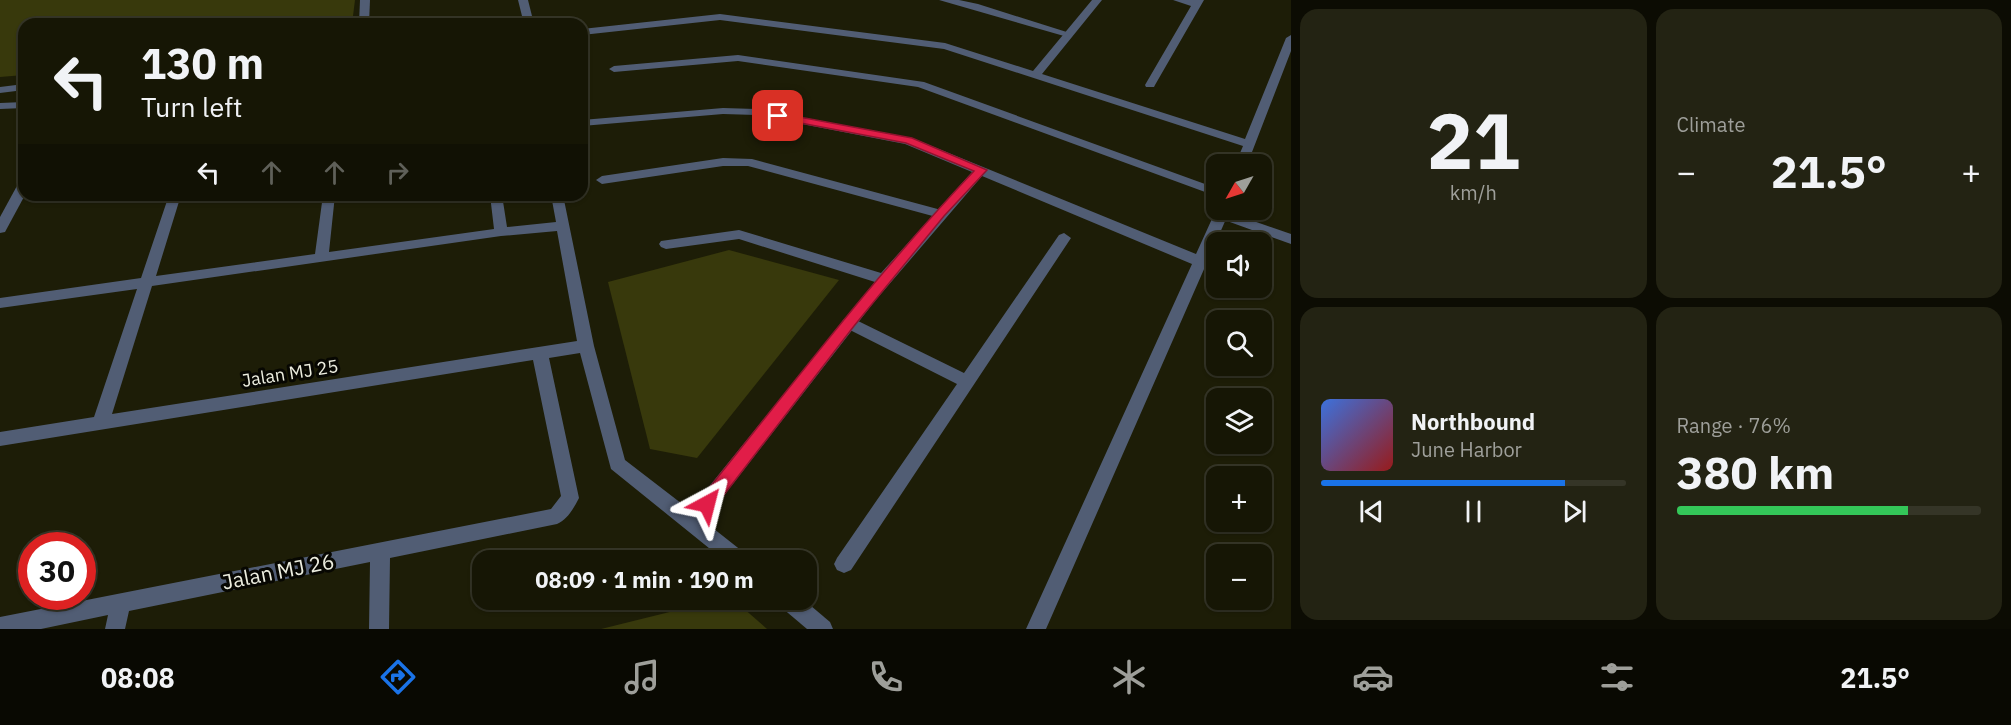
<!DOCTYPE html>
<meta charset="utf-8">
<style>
:root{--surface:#161605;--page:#232313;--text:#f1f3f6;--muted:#9e9f9a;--line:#353527;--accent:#1a73e8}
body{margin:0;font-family:"IBM Plex Sans",sans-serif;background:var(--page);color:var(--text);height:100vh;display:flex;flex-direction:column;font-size:22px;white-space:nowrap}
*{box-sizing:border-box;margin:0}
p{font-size:20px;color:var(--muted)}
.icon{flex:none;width:33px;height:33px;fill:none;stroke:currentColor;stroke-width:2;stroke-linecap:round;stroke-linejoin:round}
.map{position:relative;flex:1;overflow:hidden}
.details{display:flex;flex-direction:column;gap:9px;padding:9px;background:#0c0c03;width:720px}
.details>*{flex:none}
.top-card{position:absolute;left:18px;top:18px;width:570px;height:183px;border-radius:18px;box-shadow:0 2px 4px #0004,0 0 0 2px var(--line);background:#161605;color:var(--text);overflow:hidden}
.needle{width:39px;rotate:231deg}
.fabs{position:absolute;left:1206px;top:154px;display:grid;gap:12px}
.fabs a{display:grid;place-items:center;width:66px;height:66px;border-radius:12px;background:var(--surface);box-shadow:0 2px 4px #0004,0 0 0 2px var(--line);font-size:30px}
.speed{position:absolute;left:18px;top:532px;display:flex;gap:12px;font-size:30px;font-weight:700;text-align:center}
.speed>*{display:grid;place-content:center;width:78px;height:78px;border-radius:50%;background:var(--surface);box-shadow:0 2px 4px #0004,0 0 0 2px var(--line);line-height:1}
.speed .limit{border:9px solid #d22;background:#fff;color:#111}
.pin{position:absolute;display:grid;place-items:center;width:51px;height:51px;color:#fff;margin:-26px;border-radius:12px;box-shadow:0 3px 9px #0006}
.me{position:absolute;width:66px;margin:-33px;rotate:38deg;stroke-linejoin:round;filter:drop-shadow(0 0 4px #0008)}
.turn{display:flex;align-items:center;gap:21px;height:126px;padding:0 24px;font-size:27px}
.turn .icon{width:78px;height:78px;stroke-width:2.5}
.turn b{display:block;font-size:42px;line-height:51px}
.lanes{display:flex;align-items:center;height:57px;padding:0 24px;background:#0003;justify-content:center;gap:30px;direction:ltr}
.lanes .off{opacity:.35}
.big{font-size:45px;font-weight:700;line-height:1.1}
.details .card{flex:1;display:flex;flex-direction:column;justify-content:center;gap:9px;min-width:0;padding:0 21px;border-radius:18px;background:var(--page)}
.details .dial{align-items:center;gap:0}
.dial b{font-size:78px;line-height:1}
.song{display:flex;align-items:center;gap:18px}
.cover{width:72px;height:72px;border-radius:9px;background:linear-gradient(135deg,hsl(220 70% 55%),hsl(0 70% 35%))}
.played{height:6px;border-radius:3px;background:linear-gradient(90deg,var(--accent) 80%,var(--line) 80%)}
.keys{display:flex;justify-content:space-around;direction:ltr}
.heat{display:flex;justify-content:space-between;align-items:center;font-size:33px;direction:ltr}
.charge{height:9px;border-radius:4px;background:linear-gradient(90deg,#34c759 76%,var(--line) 0)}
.details .tiles{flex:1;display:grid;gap:9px;grid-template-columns:repeat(2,1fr)}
.trip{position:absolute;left:472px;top:550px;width:345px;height:60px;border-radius:18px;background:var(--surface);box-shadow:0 2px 4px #0004,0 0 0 2px var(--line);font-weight:700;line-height:60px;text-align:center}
.menu{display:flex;height:96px;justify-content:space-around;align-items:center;background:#090902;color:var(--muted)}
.menu .icon{width:42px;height:42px}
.menu .active{color:var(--accent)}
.menu b{font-size:27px;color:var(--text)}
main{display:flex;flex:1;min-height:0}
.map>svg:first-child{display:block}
</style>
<main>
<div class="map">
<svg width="1291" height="629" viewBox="0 0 1291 629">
<rect width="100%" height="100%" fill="#1d1d07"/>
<!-- green -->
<g fill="#38390c">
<path d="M0,0H355L352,24H24V75L0,77Z"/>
<path d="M729,250L839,280L697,458L650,449L608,282Z"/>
<path d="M718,600H734L767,629H601Z"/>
</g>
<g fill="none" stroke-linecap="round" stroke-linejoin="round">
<!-- lane -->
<g fill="#515d74" fill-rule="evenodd">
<path d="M939,0H959L978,4L1073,34L1064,36Z"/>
<path d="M1173,0H1204L1155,85L1154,87H1146L1145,85L1191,6Z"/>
<path d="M738,55L924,82L1216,188V196L918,87L738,61L614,72L609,69L614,66Z"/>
<path d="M723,158L752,159L945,211L947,214L940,218L748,166H723L602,184L596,180L602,176Z"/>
<path d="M1222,210L1291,234V244L1216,217L1214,214L1216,211Z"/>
<path d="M1064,233L1071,238L1069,241L851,570L844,573L837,570L834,564L837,558L957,384L844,327L841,323L844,319H854L964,373L1059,235Z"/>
</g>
<!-- street -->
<g fill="#515d74" fill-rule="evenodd">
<path d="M360,0H370L369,24H359Z"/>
<path d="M518,0H528L534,24H524Z"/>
<path d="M1092,0H1102L1042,74L1245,139L1286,38L1291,35V51L1247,165H1235L1243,146L944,49L720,20L582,35V29L720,14L945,43L1033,71Z"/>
<path d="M24,84V90L0,93V87Z"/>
<path d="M24,102V108L0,109V103Z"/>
<path d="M723,108L756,109L912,138L1196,254L1216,210H1230L1046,629H1026L1192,264L982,176L874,302L704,521L747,555L750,561H725L611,469L580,353L549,358L579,498C574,508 567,520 557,524L390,558L389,629H369L370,562L129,611L125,629H105L108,615L41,629H0V617L551,509L561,496L533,360L0,446V432L94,417L137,289L0,308V298L141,278L169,195H181L156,276L315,254L323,195H335L329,252L494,229L490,195H502L507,227L556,222L551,195H563L594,346L625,460L690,510L875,282L739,239L666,249L661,247L659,244L661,241L739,230L881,273L972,172L905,144L756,115L723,114L582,126V120ZM557,231L577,341L112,414L152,286L501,236Z"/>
<path d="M24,180L25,195L5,232L0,233V217L18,184Z"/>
<path d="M778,600H804L830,622L833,629H807L781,607Z"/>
</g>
</g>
<!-- route -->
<path fill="#e11d48" stroke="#92132f" stroke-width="1.5" d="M778,113L912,138L987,170L944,216L854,326L713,509L707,511L701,509L698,504L701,498C790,388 876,274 974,171L906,143L774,118L773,116Z"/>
<g text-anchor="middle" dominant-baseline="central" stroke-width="6" stroke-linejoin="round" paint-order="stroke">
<!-- street labels -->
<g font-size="18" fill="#eceddf" stroke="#070702">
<text transform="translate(290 373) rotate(-9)">Jalan MJ 25</text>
</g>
<!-- near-street labels -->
<g font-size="21" fill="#eceddf" stroke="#070702">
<text transform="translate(278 571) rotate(-11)">Jalan MJ 26</text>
</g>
</g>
</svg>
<div class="fabs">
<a><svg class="needle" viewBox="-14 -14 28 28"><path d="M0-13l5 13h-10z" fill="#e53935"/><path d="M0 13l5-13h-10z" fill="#9e9f9a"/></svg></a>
<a><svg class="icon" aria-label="sound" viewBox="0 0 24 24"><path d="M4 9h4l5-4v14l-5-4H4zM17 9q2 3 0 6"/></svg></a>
<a><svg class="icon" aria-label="search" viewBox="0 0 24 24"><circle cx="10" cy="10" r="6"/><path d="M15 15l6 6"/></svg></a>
<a><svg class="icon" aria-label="layers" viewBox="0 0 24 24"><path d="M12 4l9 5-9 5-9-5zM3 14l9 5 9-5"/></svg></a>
<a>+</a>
<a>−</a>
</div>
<div class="speed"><div class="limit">30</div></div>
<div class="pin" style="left:778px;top:116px;background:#d93025"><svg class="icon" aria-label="arrive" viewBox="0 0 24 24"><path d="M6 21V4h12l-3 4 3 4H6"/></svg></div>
<svg class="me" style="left:707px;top:504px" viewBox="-20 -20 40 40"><path d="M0-17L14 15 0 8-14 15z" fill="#e11d48" stroke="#fff" stroke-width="4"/></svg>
<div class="trip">08:09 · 1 min · 190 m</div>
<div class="top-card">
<div class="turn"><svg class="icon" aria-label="left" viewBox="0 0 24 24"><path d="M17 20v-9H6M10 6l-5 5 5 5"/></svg><div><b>130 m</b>Turn left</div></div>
<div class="lanes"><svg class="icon" aria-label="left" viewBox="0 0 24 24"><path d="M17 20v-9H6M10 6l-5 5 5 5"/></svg><svg class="icon off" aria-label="ahead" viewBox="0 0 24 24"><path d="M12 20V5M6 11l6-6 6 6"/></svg><svg class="icon off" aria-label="ahead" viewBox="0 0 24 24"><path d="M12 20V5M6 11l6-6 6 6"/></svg><svg class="icon off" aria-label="right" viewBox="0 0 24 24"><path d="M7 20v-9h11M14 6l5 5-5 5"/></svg></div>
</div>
</div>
<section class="details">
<div class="tiles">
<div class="card dial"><b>21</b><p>km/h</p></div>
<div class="card"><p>Climate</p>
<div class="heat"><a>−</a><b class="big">21.5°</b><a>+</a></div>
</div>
<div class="card">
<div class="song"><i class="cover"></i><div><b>Northbound</b><p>June Harbor</p></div></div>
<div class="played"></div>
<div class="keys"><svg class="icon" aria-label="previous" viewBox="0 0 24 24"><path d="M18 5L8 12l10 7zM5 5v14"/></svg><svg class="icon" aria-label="pause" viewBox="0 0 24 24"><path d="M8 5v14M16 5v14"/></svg><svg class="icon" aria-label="next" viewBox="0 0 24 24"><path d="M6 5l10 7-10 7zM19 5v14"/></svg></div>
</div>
<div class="card"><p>Range · 76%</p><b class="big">380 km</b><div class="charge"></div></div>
</div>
</section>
</main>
<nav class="menu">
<b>08:08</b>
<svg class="icon active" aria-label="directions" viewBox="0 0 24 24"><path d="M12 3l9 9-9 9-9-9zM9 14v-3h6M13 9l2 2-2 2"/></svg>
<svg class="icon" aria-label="music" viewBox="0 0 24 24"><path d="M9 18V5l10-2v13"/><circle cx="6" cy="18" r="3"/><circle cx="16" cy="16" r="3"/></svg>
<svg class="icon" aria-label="phone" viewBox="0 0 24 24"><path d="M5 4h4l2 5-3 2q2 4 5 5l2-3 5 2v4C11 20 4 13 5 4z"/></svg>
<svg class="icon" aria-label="climate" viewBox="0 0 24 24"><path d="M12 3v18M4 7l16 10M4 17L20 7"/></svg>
<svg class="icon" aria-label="car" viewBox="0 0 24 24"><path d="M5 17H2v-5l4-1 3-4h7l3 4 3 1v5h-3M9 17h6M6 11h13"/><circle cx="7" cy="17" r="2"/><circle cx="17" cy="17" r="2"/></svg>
<svg class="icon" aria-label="filters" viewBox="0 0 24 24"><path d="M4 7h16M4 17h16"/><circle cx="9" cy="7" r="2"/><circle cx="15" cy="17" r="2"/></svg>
<b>21.5°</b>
</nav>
